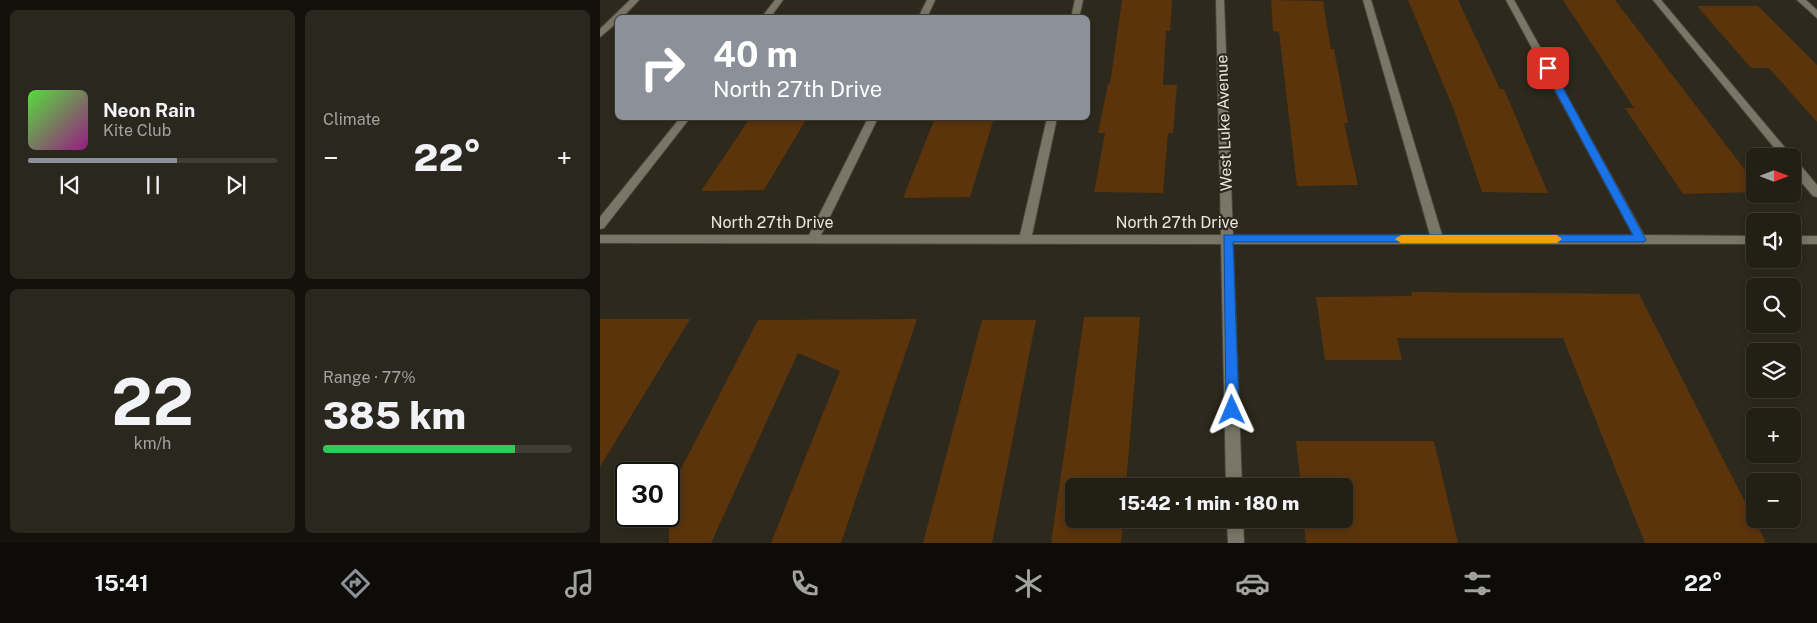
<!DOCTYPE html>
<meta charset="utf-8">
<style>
:root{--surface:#221f15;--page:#2a271e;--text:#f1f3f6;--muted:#a2a2a0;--line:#3f3d34;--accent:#8c9099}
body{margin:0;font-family:"Public Sans",sans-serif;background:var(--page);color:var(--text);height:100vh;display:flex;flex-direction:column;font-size:19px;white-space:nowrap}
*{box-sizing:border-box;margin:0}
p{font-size:16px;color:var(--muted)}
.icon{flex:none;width:28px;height:28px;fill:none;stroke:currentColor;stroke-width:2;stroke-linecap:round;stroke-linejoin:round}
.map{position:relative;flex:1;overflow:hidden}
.panel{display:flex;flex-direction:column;gap:10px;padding:10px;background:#13110c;width:600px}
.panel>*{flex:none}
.guide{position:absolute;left:15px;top:15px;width:475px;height:105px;border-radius:8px;box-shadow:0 2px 8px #0003,0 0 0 1px var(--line);background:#8c9099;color:#fff;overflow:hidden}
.needle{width:32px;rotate:90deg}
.fabs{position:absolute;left:1146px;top:148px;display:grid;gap:10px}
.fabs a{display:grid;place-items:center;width:55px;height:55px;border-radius:8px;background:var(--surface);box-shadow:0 2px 8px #0003,0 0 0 1px var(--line);font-size:25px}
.speed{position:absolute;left:15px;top:462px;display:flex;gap:10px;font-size:25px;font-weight:700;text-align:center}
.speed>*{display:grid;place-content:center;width:65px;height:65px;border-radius:50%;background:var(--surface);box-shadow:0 2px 8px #0003,0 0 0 1px var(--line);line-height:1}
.speed .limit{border:2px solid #111;border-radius:8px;background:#fff;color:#111}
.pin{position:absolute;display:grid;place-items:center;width:42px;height:42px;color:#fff;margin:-21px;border-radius:10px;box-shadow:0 2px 8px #0006}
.me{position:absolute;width:55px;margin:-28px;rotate:359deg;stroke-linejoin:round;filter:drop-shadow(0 0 4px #0008)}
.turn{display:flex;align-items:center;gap:18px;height:105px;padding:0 15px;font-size:22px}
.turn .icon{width:65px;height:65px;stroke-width:2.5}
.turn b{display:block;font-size:35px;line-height:42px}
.big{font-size:38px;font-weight:800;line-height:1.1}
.panel .card{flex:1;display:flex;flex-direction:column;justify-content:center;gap:8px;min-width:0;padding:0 18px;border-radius:8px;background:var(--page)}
.panel .dial{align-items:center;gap:0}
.dial b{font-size:65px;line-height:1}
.song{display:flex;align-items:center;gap:15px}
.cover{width:60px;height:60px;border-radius:8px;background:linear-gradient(135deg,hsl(110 70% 55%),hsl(310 70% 35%))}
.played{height:5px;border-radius:2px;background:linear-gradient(90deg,var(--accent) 60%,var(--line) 60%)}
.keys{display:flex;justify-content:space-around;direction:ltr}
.heat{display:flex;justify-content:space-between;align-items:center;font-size:28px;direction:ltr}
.charge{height:8px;border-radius:4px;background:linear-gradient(90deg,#34c759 77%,var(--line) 0)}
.panel .tiles{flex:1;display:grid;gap:10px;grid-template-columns:repeat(2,1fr)}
.trip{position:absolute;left:465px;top:478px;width:288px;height:50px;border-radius:8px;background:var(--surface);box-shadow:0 2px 8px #0003,0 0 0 1px var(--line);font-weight:800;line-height:50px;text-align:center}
.dock{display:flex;height:80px;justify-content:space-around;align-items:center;background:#0e0c08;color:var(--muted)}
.dock .icon{width:35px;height:35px}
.dock .active{color:var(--accent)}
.dock b{font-size:22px;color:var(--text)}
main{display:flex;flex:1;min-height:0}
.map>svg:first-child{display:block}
</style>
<main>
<section class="panel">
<div class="tiles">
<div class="card">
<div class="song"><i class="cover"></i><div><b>Neon Rain</b><p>Kite Club</p></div></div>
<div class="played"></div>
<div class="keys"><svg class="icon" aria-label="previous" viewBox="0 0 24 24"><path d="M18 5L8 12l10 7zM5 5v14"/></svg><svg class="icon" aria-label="pause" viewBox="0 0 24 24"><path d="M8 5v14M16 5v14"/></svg><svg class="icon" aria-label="next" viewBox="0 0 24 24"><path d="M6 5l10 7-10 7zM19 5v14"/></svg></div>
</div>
<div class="card"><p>Climate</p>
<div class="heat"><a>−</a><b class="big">22°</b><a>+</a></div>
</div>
<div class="card dial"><b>22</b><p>km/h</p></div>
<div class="card"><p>Range · 77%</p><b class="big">385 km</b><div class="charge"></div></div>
</div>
</section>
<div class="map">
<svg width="1217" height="543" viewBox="0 0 1217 543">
<rect width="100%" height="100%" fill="#2d291c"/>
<!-- building -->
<g fill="#5b340b">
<path d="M522,0H572L570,31H566L563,85H577L573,133H568L563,193L494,192L505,133H498L508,84H510Z"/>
<path d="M671,0L723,1L731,49H734L748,123H744L758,185L697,186L679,32L673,31Z"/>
<path d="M808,0H858L900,89H904L948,193L882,192L854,110Z"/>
<path d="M963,0H1015L1155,183V192L1083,194L1025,108H1034Z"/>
<path d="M1097,6H1158L1217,65V122L1169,68H1151Z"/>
<path d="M150,118H207L164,190L101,191Z"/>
<path d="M335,118H394L370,197L303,198Z"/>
<path d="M811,292L1039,294L1166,543H1045L963,338H797L802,360H725L716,297L812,296Z"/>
<path d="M484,317H540L526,486H474V519H523L521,543H451Z"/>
<path d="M0,319H90L0,467Z"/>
<path d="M317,319L241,543H171L240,371L198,353L111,543H69V492L158,320Z"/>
<path d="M382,320H436L392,543H323Z"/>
<path d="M696,441H834L858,543H706L703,519H744V486H701Z"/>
</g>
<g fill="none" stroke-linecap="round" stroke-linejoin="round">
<!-- minor casing -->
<g stroke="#48453a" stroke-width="2">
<g id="minor">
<path d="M30,0H39L22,18H18V22L0,37V29Z"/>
<path d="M175,0H183L170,18H161Z"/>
<path d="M327,0H335L327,18H318Z"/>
<path d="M475,0H483L479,18H471Z"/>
<path d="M616,0H624L633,235H830L763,0H771L842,235H1033L906,0H914L1044,235L1155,236V244H633L642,486H626L621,244L0,243V235H209L268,118H278L221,235H420L447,118H457L432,235H621Z"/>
<path d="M1053,0H1061L1192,156H1181Z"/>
<path d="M1197,0H1206L1217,10V18Z"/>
<path d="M80,118H90L4,228L0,229V217Z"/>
<path d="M1192,159L1196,160L1217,185V197L1213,196L1192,171Z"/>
<rect x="1192" y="236" width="25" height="8"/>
<path d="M627,519H643L644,543H628Z"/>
</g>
</g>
<!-- minor -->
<use href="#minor" fill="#7a7667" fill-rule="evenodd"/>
</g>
<!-- route -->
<path fill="#1a73e8" stroke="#114b97" d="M945,67L952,68L1046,240L1044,242H633L639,410L637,414L632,416L628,414L626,410L624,235H1033L943,68Z"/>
<!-- slow -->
<path fill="#f59e0b" d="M801,235H957L962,239L957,243H801L795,239Z"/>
<g text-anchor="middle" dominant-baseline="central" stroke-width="4.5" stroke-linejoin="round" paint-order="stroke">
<!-- street labels -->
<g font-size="16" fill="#e8e6dd" stroke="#2d291c">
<text transform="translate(624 123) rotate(-92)">West Luke Avenue</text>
<text x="172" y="222">North 27th Drive</text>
<text x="577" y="222">North 27th Drive</text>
</g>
</g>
</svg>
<div class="fabs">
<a><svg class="needle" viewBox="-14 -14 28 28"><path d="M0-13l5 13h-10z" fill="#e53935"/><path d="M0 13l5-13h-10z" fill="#a2a2a0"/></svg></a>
<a><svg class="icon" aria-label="sound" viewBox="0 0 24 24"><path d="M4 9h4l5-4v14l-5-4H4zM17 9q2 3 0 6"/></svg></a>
<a><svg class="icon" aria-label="search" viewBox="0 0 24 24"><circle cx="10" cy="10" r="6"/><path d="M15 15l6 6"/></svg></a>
<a><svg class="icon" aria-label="layers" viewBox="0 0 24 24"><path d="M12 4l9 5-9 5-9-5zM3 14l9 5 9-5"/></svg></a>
<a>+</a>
<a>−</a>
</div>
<div class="speed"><div class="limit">30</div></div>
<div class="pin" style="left:948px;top:68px;background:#d93025"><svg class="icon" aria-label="arrive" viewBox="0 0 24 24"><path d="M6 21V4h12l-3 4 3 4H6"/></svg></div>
<svg class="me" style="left:632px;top:410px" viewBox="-20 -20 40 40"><path d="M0-17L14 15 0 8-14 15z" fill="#1a73e8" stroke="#fff" stroke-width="4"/></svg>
<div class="trip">15:42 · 1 min · 180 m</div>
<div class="guide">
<div class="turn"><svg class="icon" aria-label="right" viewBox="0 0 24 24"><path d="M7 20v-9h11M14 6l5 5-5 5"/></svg><div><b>40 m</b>North 27th Drive</div></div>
</div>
</div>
</main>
<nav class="dock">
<b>15:41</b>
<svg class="icon active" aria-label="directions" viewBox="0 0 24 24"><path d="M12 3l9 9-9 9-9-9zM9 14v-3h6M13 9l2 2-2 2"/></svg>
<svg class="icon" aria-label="music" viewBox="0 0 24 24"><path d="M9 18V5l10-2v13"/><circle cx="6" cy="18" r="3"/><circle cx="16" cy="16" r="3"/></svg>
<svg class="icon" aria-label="phone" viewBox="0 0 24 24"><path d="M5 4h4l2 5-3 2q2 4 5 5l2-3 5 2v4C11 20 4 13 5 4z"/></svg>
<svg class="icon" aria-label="climate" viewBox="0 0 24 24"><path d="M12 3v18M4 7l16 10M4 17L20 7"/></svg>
<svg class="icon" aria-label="car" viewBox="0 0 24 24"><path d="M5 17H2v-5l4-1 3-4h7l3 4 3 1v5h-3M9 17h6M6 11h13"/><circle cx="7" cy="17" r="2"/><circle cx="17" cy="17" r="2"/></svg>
<svg class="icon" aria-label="filters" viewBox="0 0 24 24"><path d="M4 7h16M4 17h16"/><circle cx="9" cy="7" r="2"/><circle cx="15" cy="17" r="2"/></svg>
<b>22°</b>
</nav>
